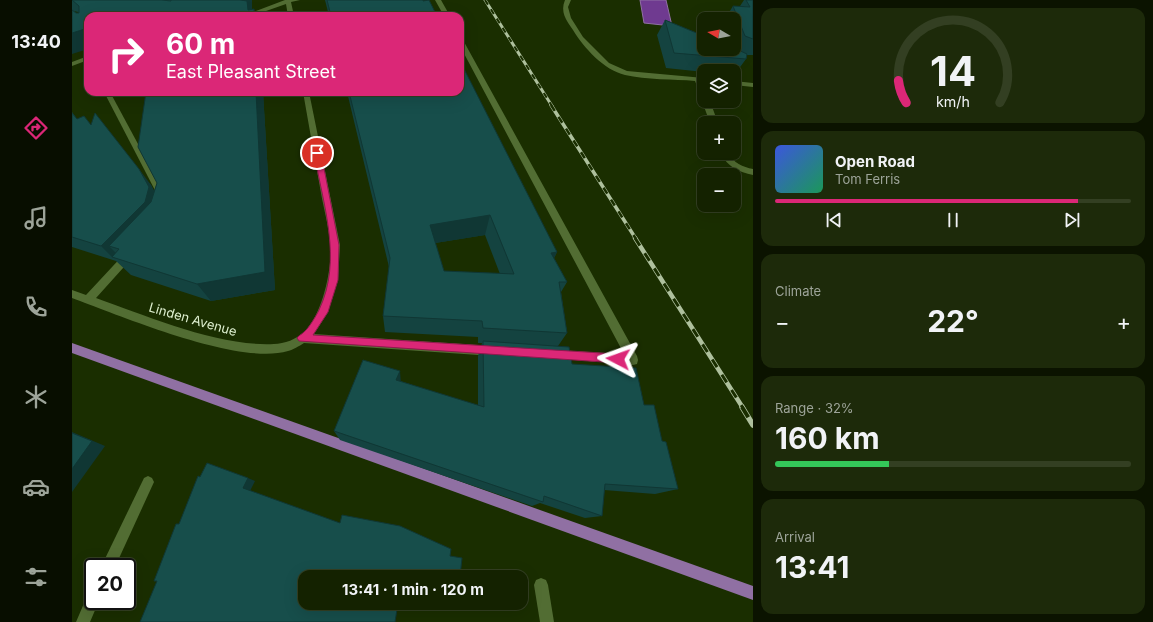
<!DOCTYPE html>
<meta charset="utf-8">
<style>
:root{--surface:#142200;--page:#1d2a0a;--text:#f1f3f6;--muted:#9da499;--line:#333f22;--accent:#db2777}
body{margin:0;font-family:Inter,sans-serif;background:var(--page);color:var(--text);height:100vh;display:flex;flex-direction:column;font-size:15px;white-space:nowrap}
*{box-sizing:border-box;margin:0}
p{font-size:13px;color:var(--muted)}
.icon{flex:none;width:22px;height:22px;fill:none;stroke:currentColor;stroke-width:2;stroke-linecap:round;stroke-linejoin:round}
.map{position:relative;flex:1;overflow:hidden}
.sheet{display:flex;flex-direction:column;gap:8px;padding:8px;background:#0b1300;width:400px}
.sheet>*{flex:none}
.guide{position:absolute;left:12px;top:12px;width:380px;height:84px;border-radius:12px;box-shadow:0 4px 16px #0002,0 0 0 1px var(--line);background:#db2777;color:#fff;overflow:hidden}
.needle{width:26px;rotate:280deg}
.fabs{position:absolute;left:625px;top:12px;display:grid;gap:8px}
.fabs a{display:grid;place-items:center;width:44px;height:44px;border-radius:8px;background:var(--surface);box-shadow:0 4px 16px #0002,0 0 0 1px var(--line);font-size:20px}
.speed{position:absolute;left:12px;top:558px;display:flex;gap:8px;font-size:20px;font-weight:700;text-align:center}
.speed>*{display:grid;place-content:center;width:52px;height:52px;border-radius:50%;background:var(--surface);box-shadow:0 4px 16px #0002,0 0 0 1px var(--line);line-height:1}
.speed .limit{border:2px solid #111;border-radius:6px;background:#fff;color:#111}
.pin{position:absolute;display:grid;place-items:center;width:34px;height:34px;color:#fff;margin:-17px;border:2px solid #fff;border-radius:50%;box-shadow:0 1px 4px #0007}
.me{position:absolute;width:44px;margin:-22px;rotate:274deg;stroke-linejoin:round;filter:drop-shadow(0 0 3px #0008)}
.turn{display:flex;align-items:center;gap:14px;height:84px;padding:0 16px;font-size:18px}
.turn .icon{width:52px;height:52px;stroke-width:2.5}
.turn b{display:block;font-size:28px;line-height:34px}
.big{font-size:30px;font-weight:700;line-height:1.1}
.sheet .card{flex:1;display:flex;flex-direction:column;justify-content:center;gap:6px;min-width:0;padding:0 14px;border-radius:12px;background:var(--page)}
.sheet .dial{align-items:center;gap:0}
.dial svg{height:104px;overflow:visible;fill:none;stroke:var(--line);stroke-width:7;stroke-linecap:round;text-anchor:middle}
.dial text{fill:var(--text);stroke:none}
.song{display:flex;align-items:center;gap:12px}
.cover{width:48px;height:48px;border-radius:6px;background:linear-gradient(135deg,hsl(230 70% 55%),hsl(150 70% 35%))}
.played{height:4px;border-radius:2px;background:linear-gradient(90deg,var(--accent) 85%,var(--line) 85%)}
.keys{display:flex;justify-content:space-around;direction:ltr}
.heat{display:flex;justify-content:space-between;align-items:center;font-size:22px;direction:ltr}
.charge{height:6px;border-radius:3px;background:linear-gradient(90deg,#34c759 32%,var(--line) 0)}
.trip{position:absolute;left:226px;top:570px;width:230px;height:40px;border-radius:12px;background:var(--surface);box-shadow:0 4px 16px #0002,0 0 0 1px var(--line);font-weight:700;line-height:40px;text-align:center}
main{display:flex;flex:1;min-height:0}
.menu{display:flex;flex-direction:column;width:72px;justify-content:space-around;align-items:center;background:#080e00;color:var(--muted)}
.menu .icon{width:28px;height:28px}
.menu .active{color:var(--accent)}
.menu b{font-size:18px;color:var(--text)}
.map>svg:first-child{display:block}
</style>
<main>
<nav class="menu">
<b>13:40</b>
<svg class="icon active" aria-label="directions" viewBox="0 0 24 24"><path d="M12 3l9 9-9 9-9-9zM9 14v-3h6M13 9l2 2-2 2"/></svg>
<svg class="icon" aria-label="music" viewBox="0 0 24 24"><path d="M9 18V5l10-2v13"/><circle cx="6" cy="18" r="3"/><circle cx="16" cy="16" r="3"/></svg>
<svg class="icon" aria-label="phone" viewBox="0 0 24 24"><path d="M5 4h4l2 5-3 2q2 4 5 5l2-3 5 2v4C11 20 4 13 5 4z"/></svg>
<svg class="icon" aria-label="climate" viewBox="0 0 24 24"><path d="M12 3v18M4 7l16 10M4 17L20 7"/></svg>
<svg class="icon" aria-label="car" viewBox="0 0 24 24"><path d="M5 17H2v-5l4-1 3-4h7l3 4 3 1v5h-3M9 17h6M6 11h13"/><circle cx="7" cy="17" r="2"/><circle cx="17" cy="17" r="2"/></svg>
<svg class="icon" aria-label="filters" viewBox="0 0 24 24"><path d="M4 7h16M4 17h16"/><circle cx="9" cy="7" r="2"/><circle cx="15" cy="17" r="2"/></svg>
</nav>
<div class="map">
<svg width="681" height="622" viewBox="0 0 681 622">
<rect width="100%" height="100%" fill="#1a2e00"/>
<!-- water -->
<path fill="#6f3a90" stroke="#9070a3" d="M568,0H594L600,26L572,23Z"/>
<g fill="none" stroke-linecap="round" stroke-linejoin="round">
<!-- stream -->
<path fill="#9070a3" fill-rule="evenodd" d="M0,343L681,586V600L0,353Z"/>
<!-- minor -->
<g fill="#526d33" fill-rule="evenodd">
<path d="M213,0H228L219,2L222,16H216L214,4L180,16H171Z"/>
<path d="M363,0H369L378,16H372Z"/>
<path d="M493,0H499L496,7L499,18L511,37L537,63L555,71L632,78V82H630L632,98L629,96L623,81C602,79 574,80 553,75C532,70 512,48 501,30C494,20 488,12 493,0Z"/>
<path d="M388,38L391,40L565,356L566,360L565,364L561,365L481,358L480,355L481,352L485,350L552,354L388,46Z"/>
<path d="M16,56V60L0,66V62Z"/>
<path d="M662,81L681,83V87L662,85Z"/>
<path d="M32,92H38L94,196L93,198H87Z"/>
<path d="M231,92H237L268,245L266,280L256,312L242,334L421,346L425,348L426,351L425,354L421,356L232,343C227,346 221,350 216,351C167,366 49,316 0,298V290L14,295L54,252L57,251L62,255L60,258L24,298C75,316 147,347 202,344C212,344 225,339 232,332C250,316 261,267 258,244C257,227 252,210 249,193C243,160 237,126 231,92Z"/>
<path d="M632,99V101H638L646,123H638L630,101Z"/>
<path d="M649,153H657C661,163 671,167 681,169V175C667,172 655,167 649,153Z"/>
<path d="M76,476L80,478L82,482L43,567H29L72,478Z"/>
<path d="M469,578L474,580L476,585L482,622H468L462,585L464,580Z"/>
<path d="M21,592V601H27L18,622H4L16,594Z"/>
</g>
<!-- rail-far3 casing -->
<g stroke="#aec09d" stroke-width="3">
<path id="rail-far3" d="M413,0L480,106"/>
</g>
<!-- rail-far2 casing -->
<g stroke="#aec09d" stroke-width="3.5">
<path id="rail-far2" d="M479,105L564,239"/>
</g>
<!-- rail-far1 casing -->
<g stroke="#aec09d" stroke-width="4.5">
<path id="rail-far1" d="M563,238L671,408"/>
</g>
<!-- rail casing -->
<g stroke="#aec09d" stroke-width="5.5">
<path id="rail" d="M670,407L681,425"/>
</g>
<!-- rail-far3 -->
<use href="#rail-far3" stroke="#1a2e00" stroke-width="2" stroke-dasharray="5.5" stroke-linecap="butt"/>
<!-- rail-far2 -->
<use href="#rail-far2" stroke="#1a2e00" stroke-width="2.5" stroke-dasharray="7" stroke-linecap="butt"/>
<!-- rail-far1 -->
<use href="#rail-far1" stroke="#1a2e00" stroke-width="3" stroke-dasharray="9" stroke-linecap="butt"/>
<!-- rail -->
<use href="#rail" stroke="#1a2e00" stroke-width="4" stroke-dasharray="12" stroke-linecap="butt"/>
</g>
<!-- wall -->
<g fill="#144340" fill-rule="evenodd">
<path d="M0,0H180V9H182L184,16H16L0,54ZM2,11L6,12L7,13H4Z"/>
<path d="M253,0H351L365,16H257Z"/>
<path d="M672,0H681V55H675L674,59L663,74H662V71H632V72L594,68L585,35L593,20L662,48V19H653L661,6H668Z"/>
<path d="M74,92H191L203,290L139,301L59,275L44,261L0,247V112L5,119L19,125L79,185L82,191L85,183Z"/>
<path d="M275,92H388L485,252L482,258L495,282L489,292L495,333L486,346L500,364L572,405L590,441L606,489L583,494L532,490L530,516L513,518L468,503L460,506L268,440L262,431L328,381L406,406V356L410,343H406V337L313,332L311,316L317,267ZM413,235L428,274L372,271L363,243Z"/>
</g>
<!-- shaded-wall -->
<g fill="#103734">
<path d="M164,0H180V11L179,12Z"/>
<path d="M16,28V49L0,54V33Z"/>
<path d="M184,92H191L203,290L139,301L125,284Z"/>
<path d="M67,169L79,185L88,203L47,249L37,246L48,257H40L29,246Z"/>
<path d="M418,215L413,235L357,244L358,225Z"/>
<path d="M485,252L476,271L479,253Z"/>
<path d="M328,371L329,384L324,380Z"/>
<path d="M0,432L33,446L0,492Z"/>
<path d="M176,478L183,481L178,491L171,488Z"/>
</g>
<!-- building -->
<g fill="#174e4b" stroke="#103734" fill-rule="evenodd">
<path d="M0,0H90L99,1V0H168L175,1L176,10L182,9V16H16V28L0,33V10L4,13H7V6Z"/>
<path d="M255,0H351V1L357,0L365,16H259Z"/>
<path d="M674,0H681V39L673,36L661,6L678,7Z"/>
<path d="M593,20L632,36V49H662V48L675,54L674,59L602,53Z"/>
<path d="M388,61L485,252L479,253L495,282H487L495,333L411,328L410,321L311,316L318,258L277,92H388ZM418,215L442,274L372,271L358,225Z"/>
<path d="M74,92H184L193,272L125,284L40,257L47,249L37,246L79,202L85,183L66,147Z"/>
<path d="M0,113L5,119L12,116L19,125L23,113L67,169L77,187L73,202L29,246L0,237Z"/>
<path d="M411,341L497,347L500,364L564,368L572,405H582L590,441L594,442L606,489L533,484L530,516L472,496L471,502L262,431L291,360L328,371L324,380L412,407Z"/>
<path d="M0,433L20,441L0,469Z"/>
<path d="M135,463L176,478L171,488L268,523L270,515L328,526L379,549L378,556L390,558L388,577H233V603H326L323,622H68L85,581H82L104,524H107L126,476L128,477Z"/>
</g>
<!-- route -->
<path fill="#db2777" stroke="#8e194d" d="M243,151H245L249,153L267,245L266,280L256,312L241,335L546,354L549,356L550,359L549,362L546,363L227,341L225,338C227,335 229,335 232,332C237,328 244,316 247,310C271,260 251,204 242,153Z"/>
<g text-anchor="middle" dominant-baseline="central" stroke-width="4" stroke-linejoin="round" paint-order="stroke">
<!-- street labels -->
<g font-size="13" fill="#deefcf" stroke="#1a2e00">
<text transform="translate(121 319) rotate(16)">Linden Avenue</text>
</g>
</g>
</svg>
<div class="fabs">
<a><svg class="needle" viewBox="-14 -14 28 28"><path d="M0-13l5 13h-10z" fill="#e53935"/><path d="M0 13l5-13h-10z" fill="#9da499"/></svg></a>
<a><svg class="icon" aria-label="layers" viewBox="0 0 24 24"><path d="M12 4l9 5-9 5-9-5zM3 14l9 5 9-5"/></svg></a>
<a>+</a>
<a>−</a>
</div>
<div class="speed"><div class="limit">20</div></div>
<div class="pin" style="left:245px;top:153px;background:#d93025"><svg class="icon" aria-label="arrive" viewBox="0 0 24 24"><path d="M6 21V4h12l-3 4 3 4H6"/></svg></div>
<svg class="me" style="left:546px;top:359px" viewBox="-20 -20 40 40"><path d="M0-17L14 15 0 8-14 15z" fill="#db2777" stroke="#fff" stroke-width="4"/></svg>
<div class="trip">13:41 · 1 min · 120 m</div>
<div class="guide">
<div class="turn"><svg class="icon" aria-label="right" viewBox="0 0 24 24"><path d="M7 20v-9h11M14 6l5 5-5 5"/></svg><div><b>60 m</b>East Pleasant Street</div></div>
</div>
</div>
<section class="sheet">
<div class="card dial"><svg viewBox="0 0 100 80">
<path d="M14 69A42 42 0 1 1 86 69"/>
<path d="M14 69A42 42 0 0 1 8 52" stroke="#db2777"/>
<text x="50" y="56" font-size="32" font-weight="700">14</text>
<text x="50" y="72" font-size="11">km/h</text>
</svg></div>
<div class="card">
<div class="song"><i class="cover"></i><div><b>Open Road</b><p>Tom Ferris</p></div></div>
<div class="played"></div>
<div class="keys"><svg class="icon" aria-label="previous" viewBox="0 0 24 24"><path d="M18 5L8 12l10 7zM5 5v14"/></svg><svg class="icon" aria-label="pause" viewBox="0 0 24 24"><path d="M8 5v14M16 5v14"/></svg><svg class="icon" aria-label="next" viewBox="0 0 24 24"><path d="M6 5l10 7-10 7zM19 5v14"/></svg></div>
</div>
<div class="card"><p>Climate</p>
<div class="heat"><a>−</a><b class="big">22°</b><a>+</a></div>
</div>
<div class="card"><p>Range · 32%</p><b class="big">160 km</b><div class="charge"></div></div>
<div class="card"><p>Arrival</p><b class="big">13:41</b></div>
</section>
</main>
